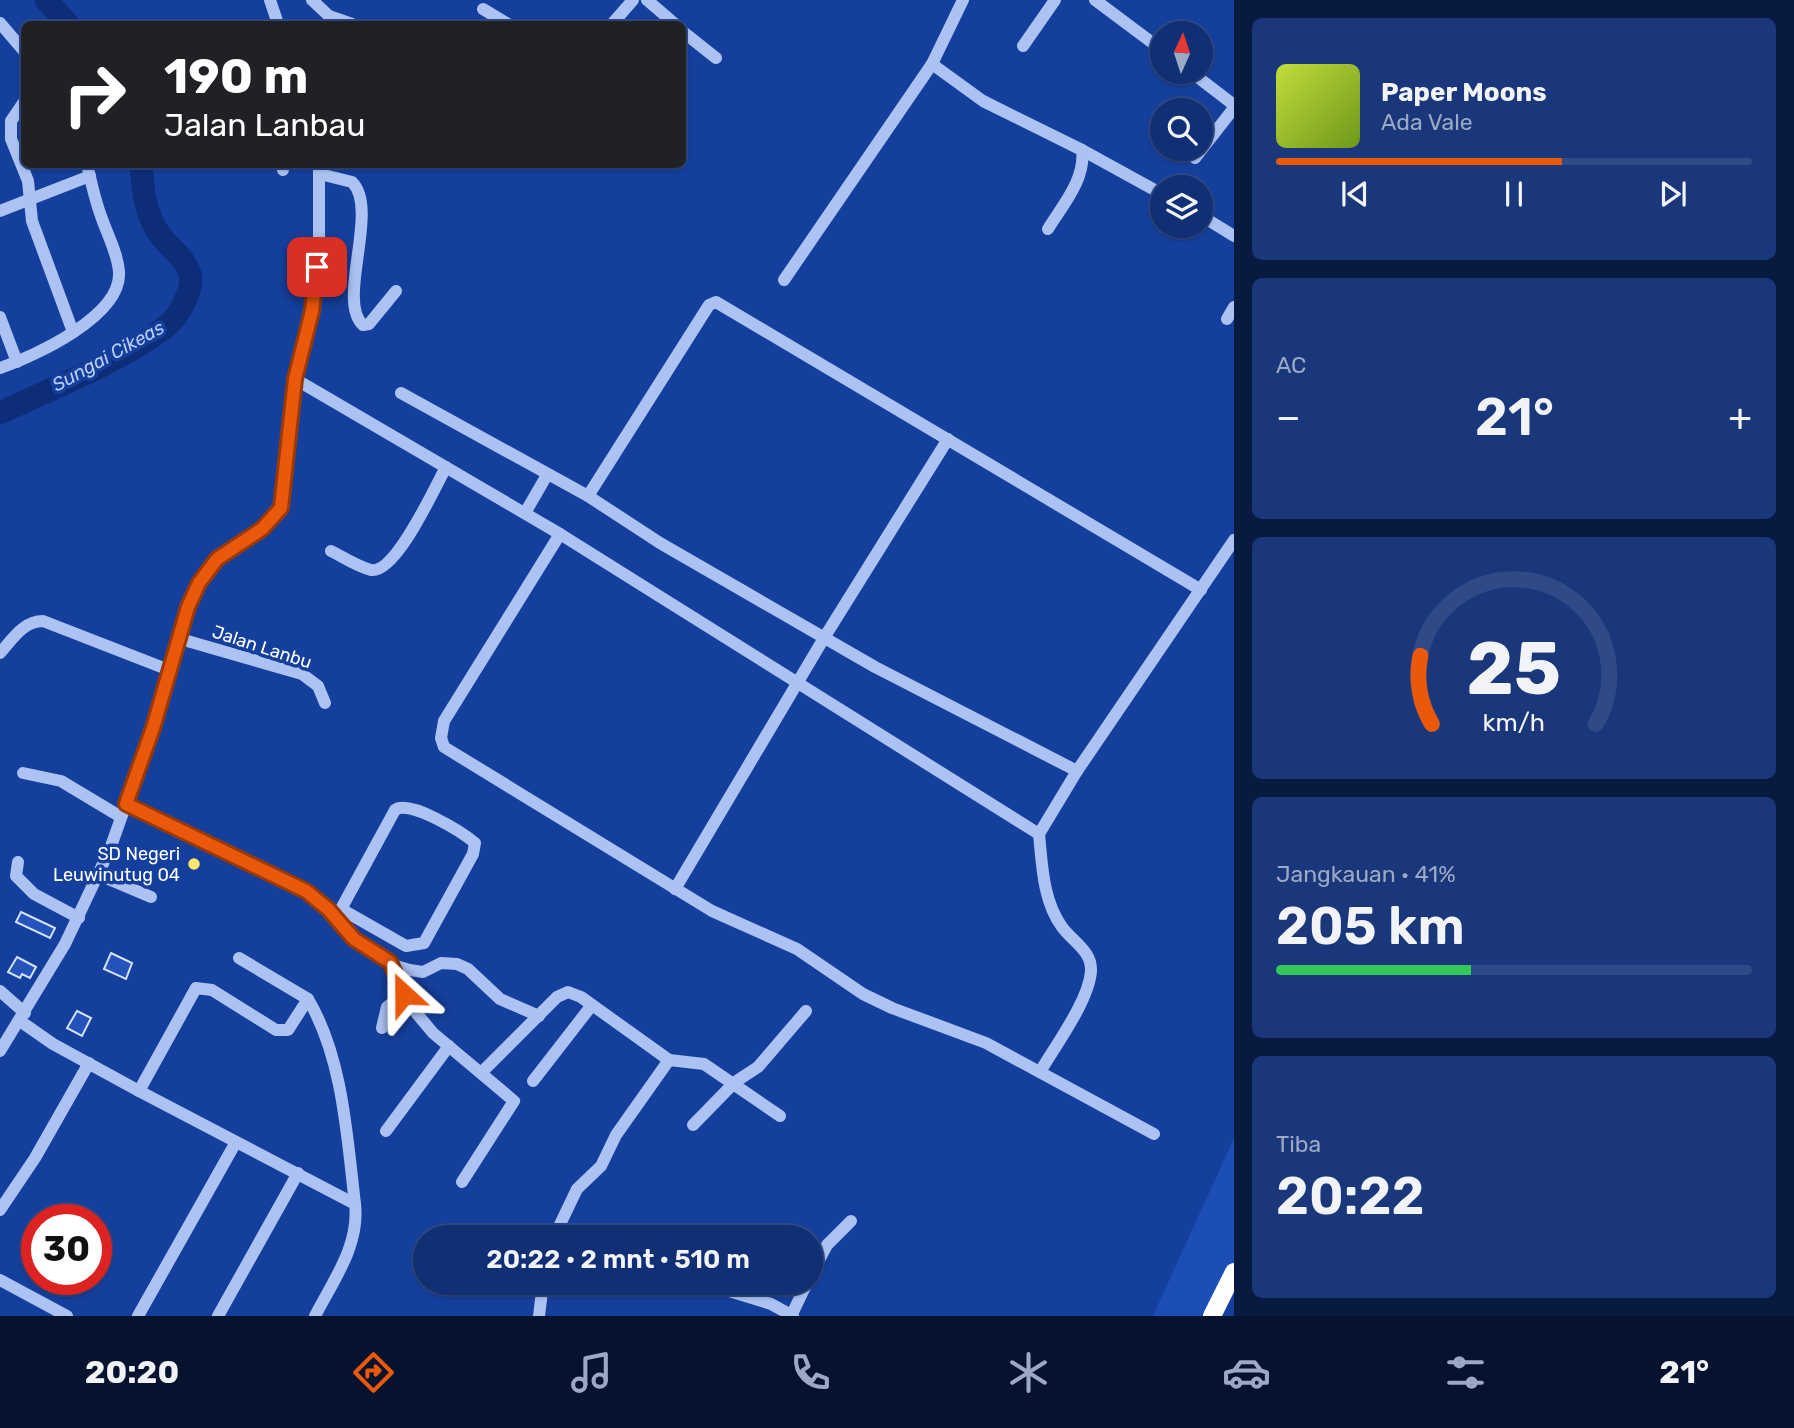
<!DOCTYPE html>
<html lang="id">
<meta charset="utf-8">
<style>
:root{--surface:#102f75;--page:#19377a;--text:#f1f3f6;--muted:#9ca9c5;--line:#304a87;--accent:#ea580c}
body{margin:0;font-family:Rubik,sans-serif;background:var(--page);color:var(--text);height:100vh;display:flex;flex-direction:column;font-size:26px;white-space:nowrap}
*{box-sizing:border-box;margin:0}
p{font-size:23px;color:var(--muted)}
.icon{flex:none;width:38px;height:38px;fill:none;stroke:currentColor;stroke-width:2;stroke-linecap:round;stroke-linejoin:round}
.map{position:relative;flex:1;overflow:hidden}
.drawer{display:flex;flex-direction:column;gap:18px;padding:18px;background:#091a40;width:560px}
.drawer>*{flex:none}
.top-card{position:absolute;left:21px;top:21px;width:665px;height:147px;border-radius:10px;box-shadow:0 2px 5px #0004,0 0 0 2px var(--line);background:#202124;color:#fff;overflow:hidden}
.needle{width:46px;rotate:3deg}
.fabs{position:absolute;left:1150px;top:21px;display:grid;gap:14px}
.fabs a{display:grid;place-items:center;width:63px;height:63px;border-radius:50%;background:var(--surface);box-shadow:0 2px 5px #0004,0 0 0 2px var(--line);font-size:35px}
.speed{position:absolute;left:21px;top:1204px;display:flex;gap:14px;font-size:35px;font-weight:700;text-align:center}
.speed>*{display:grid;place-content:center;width:91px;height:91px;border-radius:50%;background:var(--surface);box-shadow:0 2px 5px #0004,0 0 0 2px var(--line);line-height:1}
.speed .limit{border:10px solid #d22;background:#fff;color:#111}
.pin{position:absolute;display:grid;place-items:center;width:60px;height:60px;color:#fff;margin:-30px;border-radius:14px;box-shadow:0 4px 10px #0006}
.me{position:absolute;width:77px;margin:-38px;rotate:336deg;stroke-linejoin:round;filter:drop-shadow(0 0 5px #0008)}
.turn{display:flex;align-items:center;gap:24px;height:147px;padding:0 28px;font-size:32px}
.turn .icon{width:91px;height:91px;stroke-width:2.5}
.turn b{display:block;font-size:49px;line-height:60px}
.big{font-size:52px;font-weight:600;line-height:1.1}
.drawer .card{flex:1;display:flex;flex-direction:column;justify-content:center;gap:10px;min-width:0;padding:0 24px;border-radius:10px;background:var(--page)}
.drawer .dial{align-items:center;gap:0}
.dial svg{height:182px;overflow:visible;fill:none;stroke:var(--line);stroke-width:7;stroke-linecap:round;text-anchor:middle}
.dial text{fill:var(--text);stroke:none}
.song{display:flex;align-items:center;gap:21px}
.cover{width:84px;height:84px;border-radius:10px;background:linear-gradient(135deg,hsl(70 70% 55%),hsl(80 70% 35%))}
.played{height:7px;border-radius:4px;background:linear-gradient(90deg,var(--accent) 60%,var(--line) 60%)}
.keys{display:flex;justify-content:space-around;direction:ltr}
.heat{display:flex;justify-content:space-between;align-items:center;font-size:38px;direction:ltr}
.charge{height:10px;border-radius:5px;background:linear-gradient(90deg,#34c759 41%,var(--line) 0)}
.trip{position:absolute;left:413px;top:1225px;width:410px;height:70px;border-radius:35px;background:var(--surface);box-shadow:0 2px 5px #0004,0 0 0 2px var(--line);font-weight:600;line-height:70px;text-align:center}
.tabs{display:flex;height:112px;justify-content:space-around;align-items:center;background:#06132f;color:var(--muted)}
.tabs .icon{width:49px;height:49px}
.tabs .on{color:var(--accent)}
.tabs b{font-size:32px;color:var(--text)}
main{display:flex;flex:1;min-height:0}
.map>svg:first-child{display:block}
</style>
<main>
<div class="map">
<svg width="1234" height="1316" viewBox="0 0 1234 1316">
<rect width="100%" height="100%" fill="#153f9c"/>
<!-- green -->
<path fill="#1d4eb6" d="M1234,1138V1272L1212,1316H1153Z"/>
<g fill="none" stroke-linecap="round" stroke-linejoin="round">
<!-- river -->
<g stroke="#0d2d79" stroke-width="23">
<path d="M46,0L68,24"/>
<path d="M0,413C55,387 118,363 167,326C179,316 194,289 190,274C185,259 174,251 164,240C145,218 143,192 141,164"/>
</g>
</g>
<!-- building -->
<g fill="#2353bb" stroke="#d3e1fd" stroke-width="2">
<path d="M21,912L55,928L50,938L16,922Z"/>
<path d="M111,953L132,963L126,979L104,969Z"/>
<path d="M17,957L36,967L30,978L22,974L20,978L8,972Z"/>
<path d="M77,1011L91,1018L82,1036L67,1028Z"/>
</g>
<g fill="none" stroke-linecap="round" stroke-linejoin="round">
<!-- minor -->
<g stroke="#abc2f3" stroke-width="12">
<path d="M270,0L278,24"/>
<path d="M312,0L329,16L352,24"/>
<path d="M647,0L675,24"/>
<path d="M1095,0L1162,50"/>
<path d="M483,9L508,24"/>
<path d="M0,23L24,51"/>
<path d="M612,24L633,0"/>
<path d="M682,31L716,58"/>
<path d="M1023,46L1055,0"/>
<path d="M932,64L983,101L1082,150C1086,179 1062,206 1048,229"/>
<path d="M1191,72L1234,105"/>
<path d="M24,102L11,121V139L28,181L32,221L73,332"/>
<path d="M1082,150L1162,194"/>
<path d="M1195,158L1234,108"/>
<path d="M282,164L283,170"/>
<path d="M320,174L352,182C380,209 336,301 363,325L369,324L396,291"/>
<path d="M0,211L90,176"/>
<path d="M1200,215L1234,236"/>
<path d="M784,280L932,64L963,0"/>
<path d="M0,317L17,362"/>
<path d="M1227,319L1234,307"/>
<path d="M0,368C35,356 122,316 119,272C118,254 107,234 101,216C95,200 91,182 87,164"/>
<path d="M295,379L560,534L1039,834C1042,865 1043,901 1062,927C1073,942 1092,951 1091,971C1089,1001 1055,1046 1040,1072"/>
<path d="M401,393L588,496L660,543L875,667L1077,771"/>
<path d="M588,496L709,305L716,302L1201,590"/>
<path d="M525,513L547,475"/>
<path d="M560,534L444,721L441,738L444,747L712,911L797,949L863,994L892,1008L986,1043L1154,1134"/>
<path d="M331,551C343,557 358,567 371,570C396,574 435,487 446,467"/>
<path d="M177,638L302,674L318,686L325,703"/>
<path d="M0,653C12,640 23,621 43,621L169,670"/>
<path d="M23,773L61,781L121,817"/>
<path d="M126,804L306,891C345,919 368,968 423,972L441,963L457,964L468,969L500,999L539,1016"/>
<path d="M1039,834L1077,771L1234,540"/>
<path d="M18,862L16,876L34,894L79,918"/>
<path d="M99,875L151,897"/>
<path d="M675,889L824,638L948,439"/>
<path d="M336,918L341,909L395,810C409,799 462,832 475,843L473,854L424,943L406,946L341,909"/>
<path d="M390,962L413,1009L433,1033L514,1101L462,1182"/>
<path d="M0,991L25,1013"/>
<path d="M308,999C343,1058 347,1137 355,1204"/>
<path d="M20,1021L53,1044L139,1091L355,1204C360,1245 333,1281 315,1316"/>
<path d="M382,1028L387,1007L404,994"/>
<path d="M0,1051L65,944L110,849L153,728L188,607L199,583L217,559L262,529L281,508L295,379L312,311L319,247V164"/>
<path d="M669,1060L704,1064L780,1116"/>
<path d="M482,1072L557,997L568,992L581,997L669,1060L616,1135L601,1166L577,1189L554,1237"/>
<path d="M533,1081L592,1005"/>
<path d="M139,1091L196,988L212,990L276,1030H288L308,999L239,958"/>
<path d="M693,1125L735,1082L758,1067L806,1011"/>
<path d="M386,1131L449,1046"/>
<path d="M0,1210L35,1158L89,1063"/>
<path d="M810,1277L827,1245L851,1221"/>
<path d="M0,1280L67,1316"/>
<path d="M703,1283L771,1304L793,1316"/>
<path d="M792,1314L807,1283"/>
<path d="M138,1316L236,1142"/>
<path d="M218,1316L298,1173"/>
<path d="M539,1316L543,1283"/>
</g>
<!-- highway -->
<path stroke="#fff" stroke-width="18" d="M1212,1316L1234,1272"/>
</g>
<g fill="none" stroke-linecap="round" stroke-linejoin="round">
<!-- route casing -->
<g stroke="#983908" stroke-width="18">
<path id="route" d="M317,267L312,311L295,379L281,508L262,529L217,559L199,583L188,607L153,728L126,804L306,891L328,909L354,939L390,962L404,994"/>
</g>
<!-- route -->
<use href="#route" stroke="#ea580c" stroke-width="12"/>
</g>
<!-- markers -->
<circle fill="#ffe76d" stroke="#153f9c" stroke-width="2.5" cx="194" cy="864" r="7"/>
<g text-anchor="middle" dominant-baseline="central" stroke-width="7" stroke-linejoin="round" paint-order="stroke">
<!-- street labels -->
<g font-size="18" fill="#fff" stroke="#153f9c">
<text transform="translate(262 647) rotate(18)">Jalan Lanbu</text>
</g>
<!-- poi labels -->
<g font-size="18" fill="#fff" stroke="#153f9c" text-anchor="end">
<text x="180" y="854">SD Negeri<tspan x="180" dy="21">Leuwinutug 04</tspan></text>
</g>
<!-- water labels -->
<g font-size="19" font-style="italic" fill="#b7cdf9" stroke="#153f9c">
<text transform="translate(108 356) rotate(-29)">Sungai Cikeas</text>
</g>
</g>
</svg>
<div class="fabs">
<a><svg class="needle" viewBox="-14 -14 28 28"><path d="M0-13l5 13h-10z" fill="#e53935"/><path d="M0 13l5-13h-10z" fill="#9ca9c5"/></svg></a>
<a><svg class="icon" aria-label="search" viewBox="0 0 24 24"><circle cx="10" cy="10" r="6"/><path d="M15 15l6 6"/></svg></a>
<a><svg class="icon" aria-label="layers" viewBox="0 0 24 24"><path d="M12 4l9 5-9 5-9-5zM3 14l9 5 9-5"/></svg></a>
</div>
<div class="speed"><div class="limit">30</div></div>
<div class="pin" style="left:317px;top:267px;background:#d93025"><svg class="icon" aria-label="arrive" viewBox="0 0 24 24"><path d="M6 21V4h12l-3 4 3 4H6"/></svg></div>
<svg class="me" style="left:404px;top:994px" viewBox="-20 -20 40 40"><path d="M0-17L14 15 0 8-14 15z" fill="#ea580c" stroke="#fff" stroke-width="4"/></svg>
<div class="trip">20:22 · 2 mnt · 510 m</div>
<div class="top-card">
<div class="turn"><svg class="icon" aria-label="right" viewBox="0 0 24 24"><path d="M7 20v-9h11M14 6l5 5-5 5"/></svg><div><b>190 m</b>Jalan Lanbau</div></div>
</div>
</div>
<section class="drawer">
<div class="card">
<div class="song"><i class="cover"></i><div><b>Paper Moons</b><p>Ada Vale</p></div></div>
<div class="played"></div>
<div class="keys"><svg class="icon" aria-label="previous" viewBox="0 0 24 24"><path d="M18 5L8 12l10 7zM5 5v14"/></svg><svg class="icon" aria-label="pause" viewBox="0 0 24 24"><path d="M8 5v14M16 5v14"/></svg><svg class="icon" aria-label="next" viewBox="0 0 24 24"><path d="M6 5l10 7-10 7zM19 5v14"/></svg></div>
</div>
<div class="card"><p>AC</p>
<div class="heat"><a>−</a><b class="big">21°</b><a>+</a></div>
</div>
<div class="card dial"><svg viewBox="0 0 100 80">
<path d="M14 69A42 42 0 1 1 86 69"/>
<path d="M14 69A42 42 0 0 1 9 39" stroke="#ea580c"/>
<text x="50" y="56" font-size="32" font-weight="700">25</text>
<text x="50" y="72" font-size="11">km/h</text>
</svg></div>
<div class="card"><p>Jangkauan · 41%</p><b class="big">205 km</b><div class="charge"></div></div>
<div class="card"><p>Tiba</p><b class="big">20:22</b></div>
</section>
</main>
<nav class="tabs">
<b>20:20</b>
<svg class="icon on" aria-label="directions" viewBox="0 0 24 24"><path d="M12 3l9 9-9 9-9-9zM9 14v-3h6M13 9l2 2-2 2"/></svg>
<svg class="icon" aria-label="music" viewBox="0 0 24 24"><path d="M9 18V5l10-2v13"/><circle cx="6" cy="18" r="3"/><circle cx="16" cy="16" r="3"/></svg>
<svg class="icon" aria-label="phone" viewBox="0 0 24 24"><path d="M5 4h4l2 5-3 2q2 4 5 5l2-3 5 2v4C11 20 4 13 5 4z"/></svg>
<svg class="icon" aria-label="climate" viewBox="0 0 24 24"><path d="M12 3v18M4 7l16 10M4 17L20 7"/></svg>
<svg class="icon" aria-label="car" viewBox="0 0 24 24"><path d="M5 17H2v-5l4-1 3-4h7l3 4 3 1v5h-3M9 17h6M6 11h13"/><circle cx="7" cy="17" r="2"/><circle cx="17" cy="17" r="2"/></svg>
<svg class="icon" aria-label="filters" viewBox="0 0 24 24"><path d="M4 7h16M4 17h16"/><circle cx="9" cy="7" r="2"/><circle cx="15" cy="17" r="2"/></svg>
<b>21°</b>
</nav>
